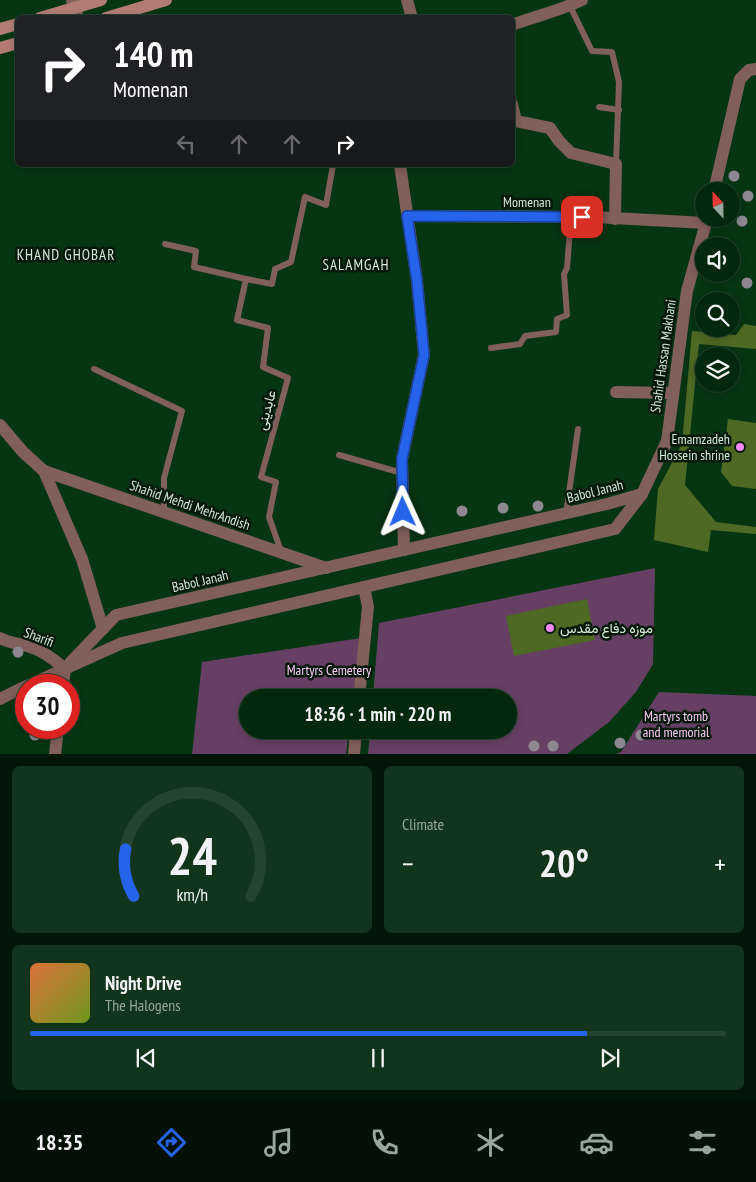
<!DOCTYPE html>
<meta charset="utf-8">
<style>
:root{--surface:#04280e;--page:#12341c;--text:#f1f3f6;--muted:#97a69e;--line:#25442e;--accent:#2563eb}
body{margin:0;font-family:"PT Sans Narrow",Vazirmatn,sans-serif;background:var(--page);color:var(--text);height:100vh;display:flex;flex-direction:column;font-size:19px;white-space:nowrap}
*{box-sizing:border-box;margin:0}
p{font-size:16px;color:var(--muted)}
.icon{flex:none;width:28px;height:28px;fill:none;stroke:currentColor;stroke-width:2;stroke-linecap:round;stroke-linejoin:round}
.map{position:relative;height:754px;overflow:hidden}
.side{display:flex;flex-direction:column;gap:12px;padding:12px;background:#021608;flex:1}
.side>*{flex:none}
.banner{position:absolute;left:15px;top:15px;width:500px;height:152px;border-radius:8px;box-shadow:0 2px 8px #0003,0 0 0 1px var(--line);background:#202124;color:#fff;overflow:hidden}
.needle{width:32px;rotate:338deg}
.fabs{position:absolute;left:695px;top:182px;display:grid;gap:10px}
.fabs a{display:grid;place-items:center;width:45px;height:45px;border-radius:50%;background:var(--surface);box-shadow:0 2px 8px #0003,0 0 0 1px var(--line);font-size:25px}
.speed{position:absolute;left:15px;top:674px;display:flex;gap:10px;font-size:25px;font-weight:700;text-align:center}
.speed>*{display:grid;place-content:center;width:65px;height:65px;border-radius:50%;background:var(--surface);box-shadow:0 2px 8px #0003,0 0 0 1px var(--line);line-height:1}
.speed .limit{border:8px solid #d22;background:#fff;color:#111}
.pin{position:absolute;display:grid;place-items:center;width:42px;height:42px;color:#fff;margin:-21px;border-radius:10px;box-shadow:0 2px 8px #0006}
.me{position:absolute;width:55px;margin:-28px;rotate:359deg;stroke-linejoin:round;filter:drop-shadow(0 0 4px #0008)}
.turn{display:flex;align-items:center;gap:18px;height:105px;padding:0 15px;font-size:22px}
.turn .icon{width:65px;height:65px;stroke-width:2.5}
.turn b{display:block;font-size:35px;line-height:42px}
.lanes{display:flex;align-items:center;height:48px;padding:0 15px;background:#0003;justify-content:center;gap:25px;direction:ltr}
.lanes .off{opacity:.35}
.big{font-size:38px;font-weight:600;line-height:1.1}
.side .widget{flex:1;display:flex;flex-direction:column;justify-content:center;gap:8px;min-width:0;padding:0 18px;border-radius:8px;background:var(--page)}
.side .dial{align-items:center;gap:0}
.dial svg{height:130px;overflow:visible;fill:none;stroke:var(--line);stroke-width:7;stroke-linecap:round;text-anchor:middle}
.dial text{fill:var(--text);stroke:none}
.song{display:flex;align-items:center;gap:15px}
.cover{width:60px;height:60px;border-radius:8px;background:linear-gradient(135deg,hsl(20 70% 55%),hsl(80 70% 35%))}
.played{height:5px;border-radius:2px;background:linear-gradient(90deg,var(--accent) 80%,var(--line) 80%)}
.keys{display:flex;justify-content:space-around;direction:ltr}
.heat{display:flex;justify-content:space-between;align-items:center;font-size:28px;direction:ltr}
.side .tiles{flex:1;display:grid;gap:12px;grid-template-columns:1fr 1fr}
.widget:last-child{grid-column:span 2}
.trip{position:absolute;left:239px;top:689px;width:278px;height:50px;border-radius:25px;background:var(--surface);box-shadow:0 2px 8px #0003,0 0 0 1px var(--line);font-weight:600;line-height:50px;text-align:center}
.tabs{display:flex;height:80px;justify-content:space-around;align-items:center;background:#021006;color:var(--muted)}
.tabs .icon{width:35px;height:35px}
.tabs .on{color:var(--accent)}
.tabs b{font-size:22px;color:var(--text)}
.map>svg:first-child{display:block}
</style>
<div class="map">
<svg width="756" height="755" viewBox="0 0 756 755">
<rect width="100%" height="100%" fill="#063512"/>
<!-- green -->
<g fill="#654064">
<path d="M655,568L653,664L636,692L609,722L567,754L368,755L370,730H508V698L373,697L379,623Z"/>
<path d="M361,638L353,697L248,698V730H349L346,754L192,755L202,662Z"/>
<path d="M659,692L756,696V754H616L621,752Z"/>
</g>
<!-- building -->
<g fill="#4e6924">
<path d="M744,324L756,326V349L699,344L685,485L716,522L756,527V534L711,530L708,552L654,540L658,489L682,444L692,331L736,335Z"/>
<path d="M728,419L756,423V489L732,486L721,472Z"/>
<path d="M587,599L595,640L514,656L506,616Z"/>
</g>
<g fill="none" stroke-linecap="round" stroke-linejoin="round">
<!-- service -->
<g stroke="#815f5a" stroke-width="6">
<path d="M570,6L592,51L612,52L619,82L616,164"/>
<path d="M599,107L619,110"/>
<path d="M165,244L196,251L194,267L246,279"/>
<path d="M491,348L520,344L525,336L556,332L557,319L567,315L564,274L567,268L571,217"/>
<path d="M94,369L182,411L164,478V512"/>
<path d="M339,455L402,473"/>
<path d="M566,514L578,429"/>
<path d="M281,551L269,517L276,482L261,477L288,378L263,367L268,328L237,320L246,279L272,284L275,269L291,262L305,197L326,205L333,165"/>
</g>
<!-- minor -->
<g stroke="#815f5a" stroke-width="12">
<path d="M72,0L78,18"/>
<path d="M407,0L412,18"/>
<path d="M512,25C535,16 560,11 582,0"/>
<path d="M512,104L516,121L550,128L559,141L571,153L616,164L615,219"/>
<path d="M400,165L417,281L424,355L402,459L404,550"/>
<path d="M407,216L594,217L706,223"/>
<path d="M616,392L672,393"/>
<path d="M0,425L23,452L44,471L82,559L103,629"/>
<path d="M44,471L326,568"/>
<path d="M0,638C9,643 17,643 27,646C42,650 53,658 65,669L63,685"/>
<path d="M359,698L368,607L364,587"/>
<path d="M55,755L58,728"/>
<path d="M354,755L356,730"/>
</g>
<!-- tertiary -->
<g stroke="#815f5a" stroke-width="12">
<path d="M714,191L740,79L749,70L756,69"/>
<path d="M70,663L116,615L607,504L642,494"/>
<path d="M29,685L122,643L615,529L642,494L667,441L687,291L707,219"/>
<path d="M0,699L26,686"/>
</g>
<!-- secondary -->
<g stroke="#b27c75" stroke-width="12">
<path d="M40,18L101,0"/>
<path d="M106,18L166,0"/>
<path d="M0,29L18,24"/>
<path d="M0,48L18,43"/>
</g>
</g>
<!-- trees -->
<g fill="#8c8790">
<circle cx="734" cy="176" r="5.5"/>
<circle cx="748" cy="196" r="5.5"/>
<circle cx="742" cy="221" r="5.5"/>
<circle cx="747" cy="283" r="5.5"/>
<circle cx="538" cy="506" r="5.5"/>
<circle cx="503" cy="508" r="5.5"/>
<circle cx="462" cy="511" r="5.5"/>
<circle cx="18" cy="652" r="5.5"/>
<circle cx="35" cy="735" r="5.5"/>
<circle cx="641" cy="735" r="5.5"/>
<circle cx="620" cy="743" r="5.5"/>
<circle cx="534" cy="746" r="5.5"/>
<circle cx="553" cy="746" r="5.5"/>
</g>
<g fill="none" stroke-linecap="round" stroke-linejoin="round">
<!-- route casing -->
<g stroke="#184099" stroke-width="12">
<path id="route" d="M403,512L402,459L424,355L417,281L407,216L582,217"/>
</g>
<!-- route -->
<use href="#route" stroke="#2563eb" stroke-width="9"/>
</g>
<!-- markers -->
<g fill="#f389f1" stroke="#061809" stroke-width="2">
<circle cx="740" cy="447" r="5"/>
<circle cx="550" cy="628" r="5"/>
</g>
<g text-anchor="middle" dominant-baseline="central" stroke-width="5" stroke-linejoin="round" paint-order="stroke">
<!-- street labels -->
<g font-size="14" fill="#d3ebd6" stroke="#061809">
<text x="527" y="202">Momenan</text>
<text transform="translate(663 356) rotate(-82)">Shahid Hassan Makhani</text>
<text transform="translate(266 410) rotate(-75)">عابدینی</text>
<text transform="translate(595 491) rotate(-14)">Babol Janah</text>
<text transform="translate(190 505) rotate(19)">Shahid Mehdi MehrAndish</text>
<text transform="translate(200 581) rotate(-13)">Babol Janah</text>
<text transform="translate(39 637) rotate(21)">Sharifi</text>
</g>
<!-- poi labels -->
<g font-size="14" fill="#d3ebd6" stroke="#061809" text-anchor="end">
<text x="730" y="439">Emamzadeh<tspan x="730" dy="16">Hossein shrine</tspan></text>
<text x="560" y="628" text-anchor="start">موزه دفاع مقدس</text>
</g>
<!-- park labels -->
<g font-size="14" fill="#facaf7" stroke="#061809">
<text x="329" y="670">Martyrs Cemetery</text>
<text x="676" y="716">Martyrs tomb<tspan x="676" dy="16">and memorial</tspan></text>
</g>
<!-- neighbourhood labels -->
<g font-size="15" letter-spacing="1" fill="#d3ebd6" stroke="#061809">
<text x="66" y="254">KHAND GHOBAR</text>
<text x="356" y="264">SALAMGAH</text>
</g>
</g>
</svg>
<div class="fabs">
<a><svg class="needle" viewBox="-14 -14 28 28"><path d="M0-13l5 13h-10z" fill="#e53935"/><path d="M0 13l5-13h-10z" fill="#97a69e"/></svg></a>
<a><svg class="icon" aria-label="sound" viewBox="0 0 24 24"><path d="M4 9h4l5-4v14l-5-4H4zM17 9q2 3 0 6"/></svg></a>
<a><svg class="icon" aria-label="search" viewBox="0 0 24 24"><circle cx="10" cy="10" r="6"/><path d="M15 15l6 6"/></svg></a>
<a><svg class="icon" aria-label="layers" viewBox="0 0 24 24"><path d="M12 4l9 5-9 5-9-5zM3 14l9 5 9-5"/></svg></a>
</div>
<div class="speed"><div class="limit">30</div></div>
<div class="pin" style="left:582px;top:217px;background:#d93025"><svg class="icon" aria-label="arrive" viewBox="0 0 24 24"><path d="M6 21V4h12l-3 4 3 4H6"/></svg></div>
<svg class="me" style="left:403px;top:512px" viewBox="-20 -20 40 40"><path d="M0-17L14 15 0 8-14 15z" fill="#2563eb" stroke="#fff" stroke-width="4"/></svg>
<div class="trip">18:36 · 1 min · 220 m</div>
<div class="banner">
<div class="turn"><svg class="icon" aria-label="right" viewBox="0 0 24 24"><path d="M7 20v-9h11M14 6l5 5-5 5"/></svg><div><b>140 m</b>Momenan</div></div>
<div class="lanes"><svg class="icon off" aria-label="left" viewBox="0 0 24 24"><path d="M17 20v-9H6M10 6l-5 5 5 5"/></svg><svg class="icon off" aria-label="ahead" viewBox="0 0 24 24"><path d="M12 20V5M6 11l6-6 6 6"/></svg><svg class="icon off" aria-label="ahead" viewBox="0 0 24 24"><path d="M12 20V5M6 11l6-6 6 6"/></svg><svg class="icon" aria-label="right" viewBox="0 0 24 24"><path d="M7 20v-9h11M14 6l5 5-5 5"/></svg></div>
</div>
</div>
<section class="side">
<div class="tiles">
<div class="widget dial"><svg viewBox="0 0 100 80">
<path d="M14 69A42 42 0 1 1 86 69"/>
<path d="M14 69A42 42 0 0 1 9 40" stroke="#2563eb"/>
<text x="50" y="56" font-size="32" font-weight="700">24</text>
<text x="50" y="72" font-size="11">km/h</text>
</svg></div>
<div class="widget"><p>Climate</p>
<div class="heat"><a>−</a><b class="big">20°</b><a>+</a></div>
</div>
<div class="widget">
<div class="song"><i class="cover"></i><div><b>Night Drive</b><p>The Halogens</p></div></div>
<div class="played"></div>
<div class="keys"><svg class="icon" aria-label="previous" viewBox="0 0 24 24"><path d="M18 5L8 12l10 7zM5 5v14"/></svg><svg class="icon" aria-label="pause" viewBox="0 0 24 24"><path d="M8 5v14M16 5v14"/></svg><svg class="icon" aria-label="next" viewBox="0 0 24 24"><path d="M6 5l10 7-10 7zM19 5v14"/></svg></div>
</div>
</div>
</section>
<nav class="tabs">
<b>18:35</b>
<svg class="icon on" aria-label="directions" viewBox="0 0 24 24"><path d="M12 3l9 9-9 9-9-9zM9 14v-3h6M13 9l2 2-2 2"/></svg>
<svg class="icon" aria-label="music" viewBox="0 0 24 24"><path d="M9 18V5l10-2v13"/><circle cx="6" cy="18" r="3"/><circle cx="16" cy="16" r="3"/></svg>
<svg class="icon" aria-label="phone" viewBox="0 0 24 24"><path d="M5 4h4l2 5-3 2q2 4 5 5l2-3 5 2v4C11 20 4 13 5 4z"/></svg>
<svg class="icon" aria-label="climate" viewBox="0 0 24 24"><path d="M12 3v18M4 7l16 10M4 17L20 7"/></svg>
<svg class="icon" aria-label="car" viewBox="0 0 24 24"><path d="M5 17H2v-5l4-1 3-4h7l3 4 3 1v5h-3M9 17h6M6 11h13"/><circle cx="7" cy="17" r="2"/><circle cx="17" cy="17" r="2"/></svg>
<svg class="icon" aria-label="filters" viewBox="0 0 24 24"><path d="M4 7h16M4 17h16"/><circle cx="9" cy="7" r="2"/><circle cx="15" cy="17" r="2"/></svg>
</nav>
